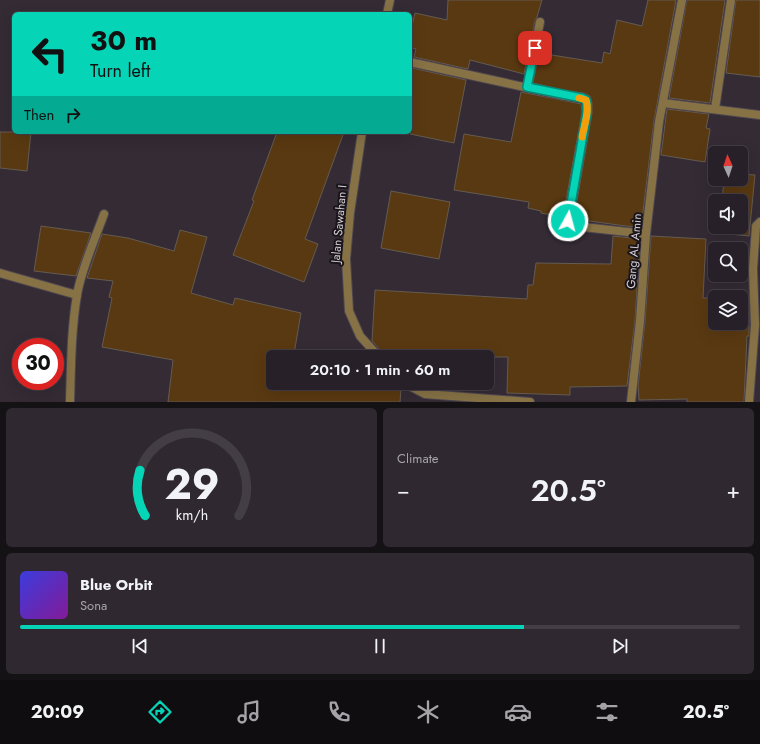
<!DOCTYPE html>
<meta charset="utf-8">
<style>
:root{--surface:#272028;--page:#2f2830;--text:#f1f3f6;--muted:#a4a3a8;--line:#433e45;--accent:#05d5b6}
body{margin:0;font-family:Jost,sans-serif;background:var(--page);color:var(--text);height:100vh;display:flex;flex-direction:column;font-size:15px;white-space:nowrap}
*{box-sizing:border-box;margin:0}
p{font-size:13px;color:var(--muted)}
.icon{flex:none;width:22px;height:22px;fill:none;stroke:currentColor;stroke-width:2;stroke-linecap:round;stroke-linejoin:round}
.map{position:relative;height:402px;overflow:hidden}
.details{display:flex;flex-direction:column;gap:6px;padding:6px;background:#151216;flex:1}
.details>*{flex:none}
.banner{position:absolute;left:12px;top:12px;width:400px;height:122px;border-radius:6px;box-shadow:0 4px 16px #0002,0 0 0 1px var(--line);background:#05d5b6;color:#111;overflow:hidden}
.needle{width:26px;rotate:357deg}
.fabs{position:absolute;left:708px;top:146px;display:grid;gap:8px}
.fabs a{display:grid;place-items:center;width:40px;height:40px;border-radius:6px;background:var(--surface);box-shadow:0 4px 16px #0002,0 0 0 1px var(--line);font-size:20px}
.speed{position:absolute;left:12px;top:338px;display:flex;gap:8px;font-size:20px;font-weight:700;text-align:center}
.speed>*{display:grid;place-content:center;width:52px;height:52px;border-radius:50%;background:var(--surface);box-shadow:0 4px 16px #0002,0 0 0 1px var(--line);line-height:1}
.speed .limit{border:6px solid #d22;background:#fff;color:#111}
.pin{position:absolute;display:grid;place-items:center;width:34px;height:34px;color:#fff;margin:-17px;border-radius:8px;box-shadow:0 2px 6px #0006}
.me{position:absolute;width:44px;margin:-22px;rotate:7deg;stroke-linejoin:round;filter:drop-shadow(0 0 3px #0008)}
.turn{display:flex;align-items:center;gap:14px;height:84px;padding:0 12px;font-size:18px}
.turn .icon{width:52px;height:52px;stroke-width:2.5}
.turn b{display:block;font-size:28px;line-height:34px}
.then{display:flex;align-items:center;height:38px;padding:0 12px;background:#0003;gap:8px;font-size:15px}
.big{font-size:30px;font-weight:600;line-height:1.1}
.details .widget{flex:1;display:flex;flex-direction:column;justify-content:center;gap:6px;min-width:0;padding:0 14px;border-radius:6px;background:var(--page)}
.details .dial{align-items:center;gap:0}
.dial svg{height:104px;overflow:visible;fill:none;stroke:var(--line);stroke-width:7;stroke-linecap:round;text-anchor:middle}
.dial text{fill:var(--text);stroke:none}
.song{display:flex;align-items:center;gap:12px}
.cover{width:48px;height:48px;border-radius:6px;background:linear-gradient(135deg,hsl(240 70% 55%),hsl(290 70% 35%))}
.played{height:4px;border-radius:2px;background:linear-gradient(90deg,var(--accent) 70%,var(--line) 70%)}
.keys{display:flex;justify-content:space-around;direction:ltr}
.heat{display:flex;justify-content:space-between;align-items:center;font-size:22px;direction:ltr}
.details .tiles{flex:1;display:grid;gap:6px;grid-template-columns:1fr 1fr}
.widget:last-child{grid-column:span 2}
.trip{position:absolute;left:266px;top:350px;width:228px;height:40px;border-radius:6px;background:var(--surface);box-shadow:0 4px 16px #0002,0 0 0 1px var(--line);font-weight:600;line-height:40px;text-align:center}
.tabs{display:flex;height:64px;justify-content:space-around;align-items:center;background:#100d10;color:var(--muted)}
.tabs .icon{width:28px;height:28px}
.tabs .active{color:var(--accent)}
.tabs b{font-size:18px;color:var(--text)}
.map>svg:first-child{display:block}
</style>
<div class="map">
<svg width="760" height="402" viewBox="0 0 760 402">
<rect width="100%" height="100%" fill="#342b35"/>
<!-- building -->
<g fill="#593911" stroke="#655b51">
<path d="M448,0H542L537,17L535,21L524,74L470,60L468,69L414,57L416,49L410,47V35L415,13L447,20Z"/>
<path d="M648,0H676L654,121L641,228L574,219L592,113V103L590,96L584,93L566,91L533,83L539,53L602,63L604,52L610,54L617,20L642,26Z"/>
<path d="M687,0H725L710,103L669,98Z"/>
<path d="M736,0H760V77L726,73Z"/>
<path d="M412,68L466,80L454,143L410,134V80Z"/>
<path d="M521,92L581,104L582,112L563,217L541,213V211L528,208L529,202L454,190L464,134L511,142Z"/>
<path d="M667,109L709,114L706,128L710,129L705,162L661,155Z"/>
<path d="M0,132H31L27,171L0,168Z"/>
<path d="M277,132H344L305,239L318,244L304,282L233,255L254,201L252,200Z"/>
<path d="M741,174L755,175L749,236L720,233V227H741V201H722L724,179H741Z"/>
<path d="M391,191L450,202L439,259L381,248Z"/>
<path d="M41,226L91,233L76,276L34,271Z"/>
<path d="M180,230L207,237L191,293L233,305L235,298L301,313L294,354L319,357H273V383H399L401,388L400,402H168L173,360L102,347L112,298L109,297L113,281L87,278L102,234L128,238L174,251Z"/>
<path d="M613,236L640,239L635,321L627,386L570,387V395L507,393L508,357H384L383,353L372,341L375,290L527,299L528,285H533L536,263L611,264Z"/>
<path d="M651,236L706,239L703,298H715V323H741V298L749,297V336H747L744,402H687V399L639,400L638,386L645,322Z"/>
</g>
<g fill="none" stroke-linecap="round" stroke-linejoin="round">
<!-- minor casing -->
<g stroke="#4e464f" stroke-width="10">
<g id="minor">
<path d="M387,14L390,0"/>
<path d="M410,62L565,96L582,98L586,100L587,104V112L568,221L574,226L646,234"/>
<path d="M527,87L540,22"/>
<path d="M663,103L760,115"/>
<path d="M715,109L731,0"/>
<path d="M362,132L350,213L346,259L349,311L360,336L379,357"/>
<path d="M0,273L77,295"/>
<path d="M404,383L425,394L530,402"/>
<path d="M70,402C71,367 71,331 77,295C81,270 95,239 104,214"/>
<path d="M631,402L640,321L646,234L659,122L682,0"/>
<path d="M749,402L755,325L753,269L756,226L760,222"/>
</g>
</g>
<!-- minor -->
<use href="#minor" stroke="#877246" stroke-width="8"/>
</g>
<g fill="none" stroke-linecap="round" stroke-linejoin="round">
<!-- route casing -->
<g stroke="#038a76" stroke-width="10">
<path id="route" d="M535,48L527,87L582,98L586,100L587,104V112L568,221"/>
</g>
<!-- route -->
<use href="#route" stroke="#05d5b6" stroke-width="7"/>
<!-- slow -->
<path stroke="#f59e0b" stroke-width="7" d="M579,98L586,100C590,111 584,126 582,137"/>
</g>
<g text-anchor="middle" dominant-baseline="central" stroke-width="4" stroke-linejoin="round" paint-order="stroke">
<!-- street labels -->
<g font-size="12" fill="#d7d1d7" stroke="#19151a">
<text transform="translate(339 224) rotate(-85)">Jalan Sawahan I</text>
<text transform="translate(634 251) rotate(-85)">Gang AL Amin</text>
</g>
</g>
</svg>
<div class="fabs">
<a><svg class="needle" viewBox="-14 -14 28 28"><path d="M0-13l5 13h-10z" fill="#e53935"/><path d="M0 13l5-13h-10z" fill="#a4a3a8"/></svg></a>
<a><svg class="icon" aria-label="sound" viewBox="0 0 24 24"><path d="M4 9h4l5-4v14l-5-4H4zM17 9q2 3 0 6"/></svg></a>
<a><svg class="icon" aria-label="search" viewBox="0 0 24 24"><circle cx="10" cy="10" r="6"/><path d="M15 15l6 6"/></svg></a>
<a><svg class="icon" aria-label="layers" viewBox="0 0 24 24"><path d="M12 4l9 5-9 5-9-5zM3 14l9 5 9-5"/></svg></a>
</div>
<div class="speed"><div class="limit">30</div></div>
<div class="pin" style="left:535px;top:48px;background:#d93025"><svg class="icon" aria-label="arrive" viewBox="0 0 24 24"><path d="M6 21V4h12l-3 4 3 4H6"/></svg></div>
<svg class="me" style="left:568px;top:221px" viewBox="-20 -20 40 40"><circle r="17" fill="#05d5b6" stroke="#fff" stroke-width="3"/><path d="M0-11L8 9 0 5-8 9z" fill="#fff"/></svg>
<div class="trip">20:10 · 1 min · 60 m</div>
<div class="banner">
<div class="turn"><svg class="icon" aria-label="left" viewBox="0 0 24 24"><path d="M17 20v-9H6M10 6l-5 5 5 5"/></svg><div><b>30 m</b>Turn left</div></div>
<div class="then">Then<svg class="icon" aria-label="right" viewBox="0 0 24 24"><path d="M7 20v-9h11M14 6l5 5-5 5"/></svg></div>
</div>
</div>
<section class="details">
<div class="tiles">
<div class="widget dial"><svg viewBox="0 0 100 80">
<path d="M14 69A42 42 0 1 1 86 69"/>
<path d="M14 69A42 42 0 0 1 10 34" stroke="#05d5b6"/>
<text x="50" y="56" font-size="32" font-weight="700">29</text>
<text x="50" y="72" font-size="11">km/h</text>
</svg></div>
<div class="widget"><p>Climate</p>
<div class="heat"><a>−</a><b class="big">20.5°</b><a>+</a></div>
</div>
<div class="widget">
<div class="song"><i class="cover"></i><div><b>Blue Orbit</b><p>Sona</p></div></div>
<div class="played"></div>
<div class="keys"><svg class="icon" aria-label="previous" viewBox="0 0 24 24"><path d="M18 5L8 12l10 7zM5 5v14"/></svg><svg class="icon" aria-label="pause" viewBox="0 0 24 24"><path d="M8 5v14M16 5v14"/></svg><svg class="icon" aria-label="next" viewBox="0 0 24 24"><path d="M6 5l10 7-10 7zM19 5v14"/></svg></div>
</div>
</div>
</section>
<nav class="tabs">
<b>20:09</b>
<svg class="icon active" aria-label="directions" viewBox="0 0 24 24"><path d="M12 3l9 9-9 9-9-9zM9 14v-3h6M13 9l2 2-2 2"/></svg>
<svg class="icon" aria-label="music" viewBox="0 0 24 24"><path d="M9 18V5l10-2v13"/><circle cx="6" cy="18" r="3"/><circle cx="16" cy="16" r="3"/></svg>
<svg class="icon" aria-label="phone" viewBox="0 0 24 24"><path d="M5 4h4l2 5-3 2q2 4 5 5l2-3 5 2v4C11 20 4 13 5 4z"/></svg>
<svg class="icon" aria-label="climate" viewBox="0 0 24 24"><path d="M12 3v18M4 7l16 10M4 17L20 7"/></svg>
<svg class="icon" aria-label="car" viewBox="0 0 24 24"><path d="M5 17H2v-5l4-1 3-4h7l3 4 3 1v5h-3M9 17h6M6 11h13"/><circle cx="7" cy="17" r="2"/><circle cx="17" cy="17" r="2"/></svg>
<svg class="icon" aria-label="filters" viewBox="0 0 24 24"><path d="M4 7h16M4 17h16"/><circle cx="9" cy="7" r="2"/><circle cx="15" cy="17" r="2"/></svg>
<b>20.5°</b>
</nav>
